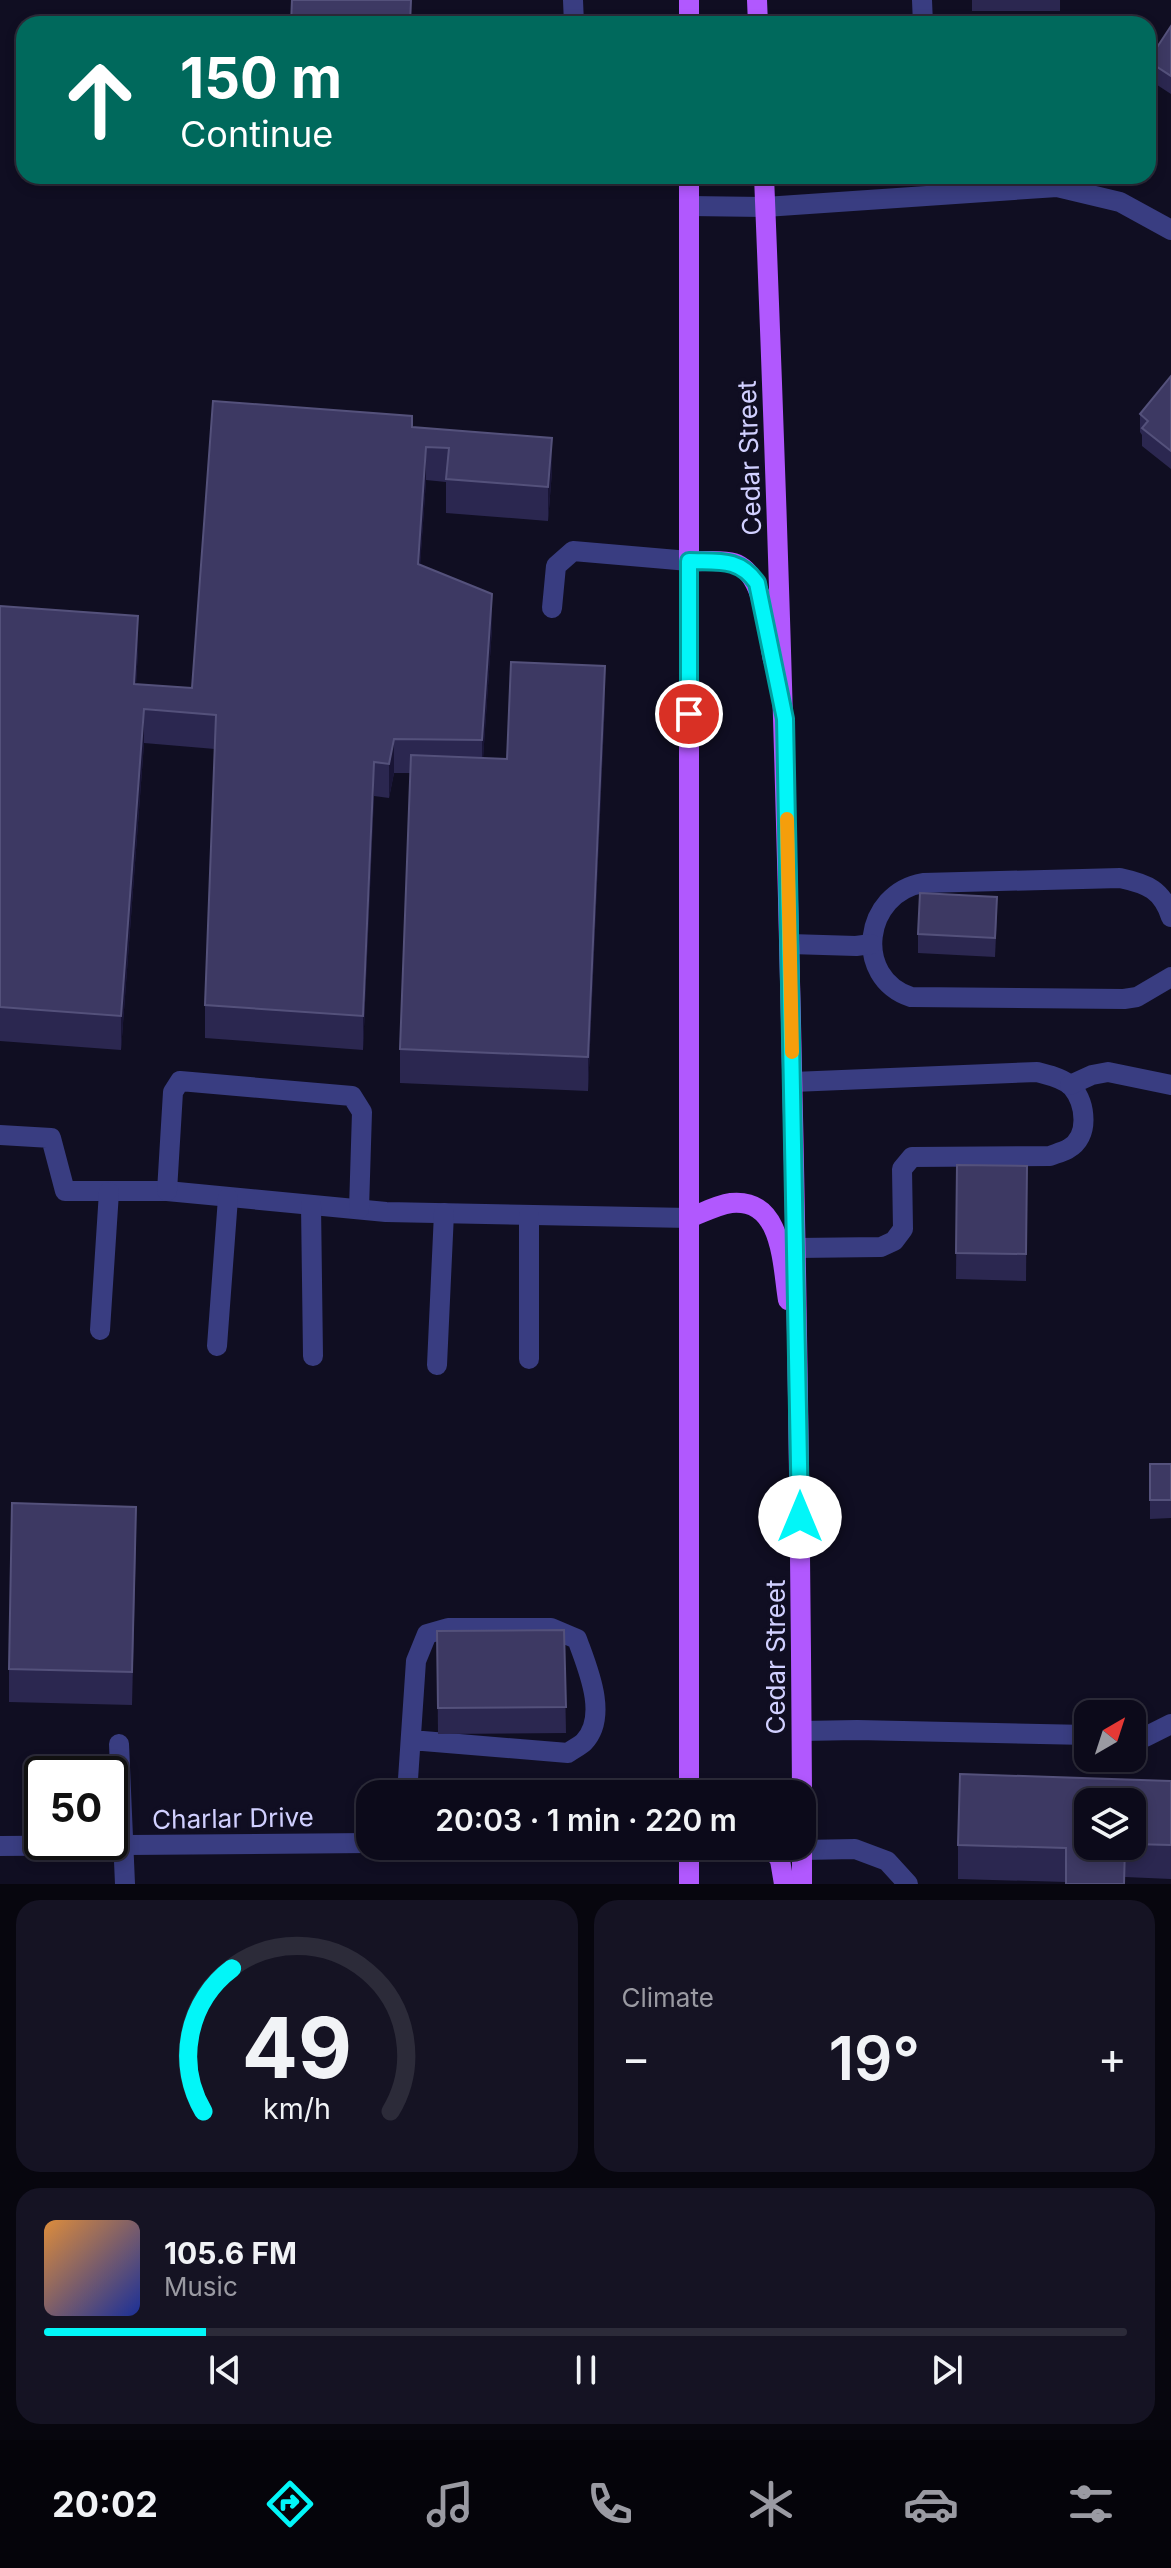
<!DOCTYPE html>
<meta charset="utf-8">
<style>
:root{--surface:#0c0a1a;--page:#151323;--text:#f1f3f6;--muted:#9a9aa2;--line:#2c2b39;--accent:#02f6f8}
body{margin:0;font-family:Inter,sans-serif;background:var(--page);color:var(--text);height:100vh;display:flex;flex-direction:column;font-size:30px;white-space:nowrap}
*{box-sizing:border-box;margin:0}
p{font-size:26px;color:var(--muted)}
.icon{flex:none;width:44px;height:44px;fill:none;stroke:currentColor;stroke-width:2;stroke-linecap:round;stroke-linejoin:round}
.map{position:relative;height:1884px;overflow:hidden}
.drawer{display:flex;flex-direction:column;gap:16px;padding:16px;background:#07060e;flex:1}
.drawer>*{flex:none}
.banner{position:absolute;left:16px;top:16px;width:1140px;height:168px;border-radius:24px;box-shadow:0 4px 12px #0003,0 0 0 2px var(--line);background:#00695c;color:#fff;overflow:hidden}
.needle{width:52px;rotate:39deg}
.controls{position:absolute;left:1074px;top:1700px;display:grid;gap:16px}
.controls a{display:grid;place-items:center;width:72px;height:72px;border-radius:16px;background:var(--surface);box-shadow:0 4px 12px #0003,0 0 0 2px var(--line);font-size:40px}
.speed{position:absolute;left:24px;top:1756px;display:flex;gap:16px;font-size:40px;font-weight:700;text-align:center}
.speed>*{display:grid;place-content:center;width:104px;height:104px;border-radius:50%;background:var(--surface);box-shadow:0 4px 12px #0003,0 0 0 2px var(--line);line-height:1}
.speed .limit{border:4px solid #111;border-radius:12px;background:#fff;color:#111}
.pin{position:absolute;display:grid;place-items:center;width:68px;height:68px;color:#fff;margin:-34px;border:4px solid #fff;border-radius:50%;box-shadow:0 2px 8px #0007}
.me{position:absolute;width:88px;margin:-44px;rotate:0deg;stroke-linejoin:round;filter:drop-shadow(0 0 6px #0008)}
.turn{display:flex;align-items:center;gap:28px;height:168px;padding:0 32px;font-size:36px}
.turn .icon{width:104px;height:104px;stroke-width:2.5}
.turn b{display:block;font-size:56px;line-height:68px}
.big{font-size:60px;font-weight:600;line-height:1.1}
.drawer .widget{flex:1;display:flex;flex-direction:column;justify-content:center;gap:12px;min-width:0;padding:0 28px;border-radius:24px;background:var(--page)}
.drawer .dial{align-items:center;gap:0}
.dial svg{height:208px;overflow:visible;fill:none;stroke:var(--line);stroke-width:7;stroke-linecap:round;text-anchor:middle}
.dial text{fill:var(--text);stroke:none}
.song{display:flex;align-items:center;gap:24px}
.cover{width:96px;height:96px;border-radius:12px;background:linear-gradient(135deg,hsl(30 70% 55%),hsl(230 70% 35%))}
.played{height:8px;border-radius:4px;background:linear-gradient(90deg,var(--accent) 15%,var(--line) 15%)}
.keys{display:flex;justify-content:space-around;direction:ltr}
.heat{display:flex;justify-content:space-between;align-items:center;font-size:44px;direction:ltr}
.drawer .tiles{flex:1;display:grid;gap:16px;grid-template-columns:1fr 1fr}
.widget:last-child{grid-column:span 2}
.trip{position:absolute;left:356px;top:1780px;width:460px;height:80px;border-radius:24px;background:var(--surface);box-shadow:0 4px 12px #0003,0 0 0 2px var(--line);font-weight:600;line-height:80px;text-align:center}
.dock{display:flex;height:128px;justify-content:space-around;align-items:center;background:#05040a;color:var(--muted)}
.dock .icon{width:56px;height:56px}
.dock .on{color:var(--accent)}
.dock b{font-size:36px;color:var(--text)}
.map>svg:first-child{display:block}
</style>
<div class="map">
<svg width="1171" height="1884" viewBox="0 0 1171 1884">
<rect width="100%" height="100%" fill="#100e22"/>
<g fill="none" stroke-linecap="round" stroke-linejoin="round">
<!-- minor -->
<g stroke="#393d81" stroke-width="20">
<path d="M573,0L574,24"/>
<path d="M922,0L923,24"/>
<path d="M689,206L765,207L1057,187L1120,202L1171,230"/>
<path d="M552,608L556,566L573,551L689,561"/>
<path d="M1171,917C1162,890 1148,884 1120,878L923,883C864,893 852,977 911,997L1124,999L1137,997L1171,977"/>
<path d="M790,944L856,946L871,944"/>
<path d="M793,1082L1037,1072C1048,1075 1064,1078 1072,1087C1086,1104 1090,1137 1068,1149C1062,1152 1055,1154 1050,1156L912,1157L902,1169L903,1229L894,1241L881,1247L797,1248"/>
<path d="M1070,1085L1092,1075L1108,1072L1171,1085"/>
<path d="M0,1135L51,1138L65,1191H167L386,1212L689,1218"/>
<path d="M167,1191L173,1092L180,1081L352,1096L362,1112L359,1209"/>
<path d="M311,1205L313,1356"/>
<path d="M100,1330L109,1192"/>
<path d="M217,1346L228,1198"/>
<path d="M529,1359V1216"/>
<path d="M437,1365L444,1213"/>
<path d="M802,1731L857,1730L1088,1735"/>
<path d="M1132,1736L1145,1737L1171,1724"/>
<path d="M119,1744L125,1884"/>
<path d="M407,1794L416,1661L427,1634L448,1628H551L577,1639C587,1667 609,1716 584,1742C580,1746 573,1749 568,1753L411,1740"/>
<path d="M0,1846L370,1843"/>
<path d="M802,1850L855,1849L887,1861L908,1884"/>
</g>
<!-- major -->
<g stroke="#b158fe" stroke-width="20">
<path d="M689,0V24"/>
<path d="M757,0L758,24"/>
<path d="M764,176C786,715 799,1254 802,1794"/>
<path d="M689,561C703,562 721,559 734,563C765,573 767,632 773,660"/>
<path d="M689,1218C702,1213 717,1205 731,1203C783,1198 782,1264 788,1300"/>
<path d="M689,1794V176"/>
<path d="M802,1808V1884"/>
<path d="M689,1846V1884"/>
<path d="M770,1846L780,1860L784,1884"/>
</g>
</g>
<!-- wall -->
<g fill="#2b2750" fill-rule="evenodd">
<rect x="972" y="0" width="88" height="11"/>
<path d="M1171,26V94L1148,79V61Z"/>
<path d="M1171,376V469L1142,446V435L1140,432V414Z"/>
<path d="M412,427L552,471L548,521L446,513V482L426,480L420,565L492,628L483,758L507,759L605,700L588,1091L400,1083V1049L411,773H394L389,798L374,796L363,1050L205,1038V1005L215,749L144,743L121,1050L0,1041V606L138,650L136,684L192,688Z"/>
<path d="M997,915L995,957L918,953V934Z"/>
<path d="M957,1165L1027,1166L1026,1281L956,1279Z"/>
<path d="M1150,1464H1171V1518L1150,1519Z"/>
<path d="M136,1540L132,1705L9,1702V1669Z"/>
<path d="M564,1630L566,1733L438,1734L437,1631Z"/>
<path d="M1171,1781V1879L1125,1877L1066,1882L958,1879V1845ZM1132,1802V1846H1088Z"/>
</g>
<!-- shaded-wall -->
<g fill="#191536">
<path d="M552,438V471L548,521V487Z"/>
<path d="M426,447V480L418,598V564Z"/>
<path d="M492,594V628L482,774V740Z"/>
<path d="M138,616V650L134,718V684Z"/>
<path d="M605,666V700L588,1091V1057Z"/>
<path d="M144,709V743L121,1050V1016Z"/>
<path d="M394,739V773L389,798V764Z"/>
<path d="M374,762V796L363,1050V1016Z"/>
</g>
<!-- building -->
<g fill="#3d3963" stroke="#54517b" stroke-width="2">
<path d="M292,0H411L410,24H291Z"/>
<path d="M1171,26V76L1148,61Z"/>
<path d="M1171,376V451L1142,428L1148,421L1140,414Z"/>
<path d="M213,401L412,416V427L552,438L548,487L446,479L449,448L426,447L418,564L492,594L482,740L394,739L389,764L374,762L363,1016L205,1005L216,715L144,709L121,1016L0,1007V606L138,616L134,684L192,688Z"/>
<path d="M511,662L605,666L588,1057L400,1049L411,755L507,759Z"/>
<path d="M920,893L997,897L995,938L918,934Z"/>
<path d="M957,1165L1027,1166L1026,1254L956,1253Z"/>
<rect x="1150" y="1464" width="21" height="36"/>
<path d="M12,1503L136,1507L132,1672L9,1669Z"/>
<path d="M564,1630L566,1707L438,1708L437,1631Z"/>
<path d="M960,1774L1171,1781V1845L1132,1844V1802H1088V1846H1125L1124,1884H1066V1848L958,1845Z"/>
</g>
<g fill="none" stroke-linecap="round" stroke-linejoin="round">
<!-- route casing -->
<g stroke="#01a0a1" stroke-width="20">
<path id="route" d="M689,714V561C717,562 739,557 757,583L785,719L800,1517"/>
</g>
<!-- route -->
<use href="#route" stroke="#02f6f8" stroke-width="14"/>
<!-- slow -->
<path stroke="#f59e0b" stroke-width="14" d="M787,819L792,1052"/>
</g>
<g text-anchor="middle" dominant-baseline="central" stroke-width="8" stroke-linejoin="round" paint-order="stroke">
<!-- street labels -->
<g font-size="26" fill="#d1d0ff" stroke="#100e22">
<text transform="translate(749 458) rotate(-92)">Cedar Street</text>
<text transform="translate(775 1657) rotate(-90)">Cedar Street</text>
<text transform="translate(233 1818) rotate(-1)">Charlar Drive</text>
</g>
</g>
</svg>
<div class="controls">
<a><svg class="needle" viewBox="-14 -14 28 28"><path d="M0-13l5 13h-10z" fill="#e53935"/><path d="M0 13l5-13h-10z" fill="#9a9aa2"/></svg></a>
<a><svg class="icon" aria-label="layers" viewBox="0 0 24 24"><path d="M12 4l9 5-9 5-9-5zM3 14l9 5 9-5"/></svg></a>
</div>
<div class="speed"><div class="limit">50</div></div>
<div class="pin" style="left:689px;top:714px;background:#d93025"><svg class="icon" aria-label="arrive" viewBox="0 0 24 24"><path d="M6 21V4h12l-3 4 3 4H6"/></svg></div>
<svg class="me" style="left:800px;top:1517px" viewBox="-20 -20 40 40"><circle r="19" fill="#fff"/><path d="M0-13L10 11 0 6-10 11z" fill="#02f6f8"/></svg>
<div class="trip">20:03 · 1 min · 220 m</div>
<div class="banner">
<div class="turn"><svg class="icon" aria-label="ahead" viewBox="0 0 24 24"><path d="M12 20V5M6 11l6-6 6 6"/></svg><div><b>150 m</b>Continue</div></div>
</div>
</div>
<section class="drawer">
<div class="tiles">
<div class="widget dial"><svg viewBox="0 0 100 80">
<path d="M14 69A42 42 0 1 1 86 69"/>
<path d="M14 69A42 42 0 0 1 25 14" stroke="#02f6f8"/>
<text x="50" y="56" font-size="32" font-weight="700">49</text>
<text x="50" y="72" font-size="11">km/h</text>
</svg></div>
<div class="widget"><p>Climate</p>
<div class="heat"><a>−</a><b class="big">19°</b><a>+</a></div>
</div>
<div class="widget">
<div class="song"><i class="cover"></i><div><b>105.6 FM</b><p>Music</p></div></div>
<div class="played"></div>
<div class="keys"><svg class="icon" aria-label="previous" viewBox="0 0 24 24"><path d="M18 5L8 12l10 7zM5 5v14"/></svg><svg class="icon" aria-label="pause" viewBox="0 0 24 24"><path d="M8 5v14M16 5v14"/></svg><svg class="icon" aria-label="next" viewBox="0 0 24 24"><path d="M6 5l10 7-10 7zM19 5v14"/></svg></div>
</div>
</div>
</section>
<nav class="dock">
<b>20:02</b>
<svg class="icon on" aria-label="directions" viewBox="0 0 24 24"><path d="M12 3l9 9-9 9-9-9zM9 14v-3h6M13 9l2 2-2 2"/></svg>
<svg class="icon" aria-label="music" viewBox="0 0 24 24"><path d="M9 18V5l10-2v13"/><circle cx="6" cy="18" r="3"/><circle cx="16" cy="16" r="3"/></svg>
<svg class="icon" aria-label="phone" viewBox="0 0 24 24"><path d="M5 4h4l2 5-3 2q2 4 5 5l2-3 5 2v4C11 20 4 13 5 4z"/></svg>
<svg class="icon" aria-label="climate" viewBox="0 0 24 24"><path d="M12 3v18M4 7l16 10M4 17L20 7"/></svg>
<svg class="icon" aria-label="car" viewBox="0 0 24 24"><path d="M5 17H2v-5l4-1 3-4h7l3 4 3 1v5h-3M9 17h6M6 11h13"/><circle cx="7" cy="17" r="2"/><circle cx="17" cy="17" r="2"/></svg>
<svg class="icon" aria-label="filters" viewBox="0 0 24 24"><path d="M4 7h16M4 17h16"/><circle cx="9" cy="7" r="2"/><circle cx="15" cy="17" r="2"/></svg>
</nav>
